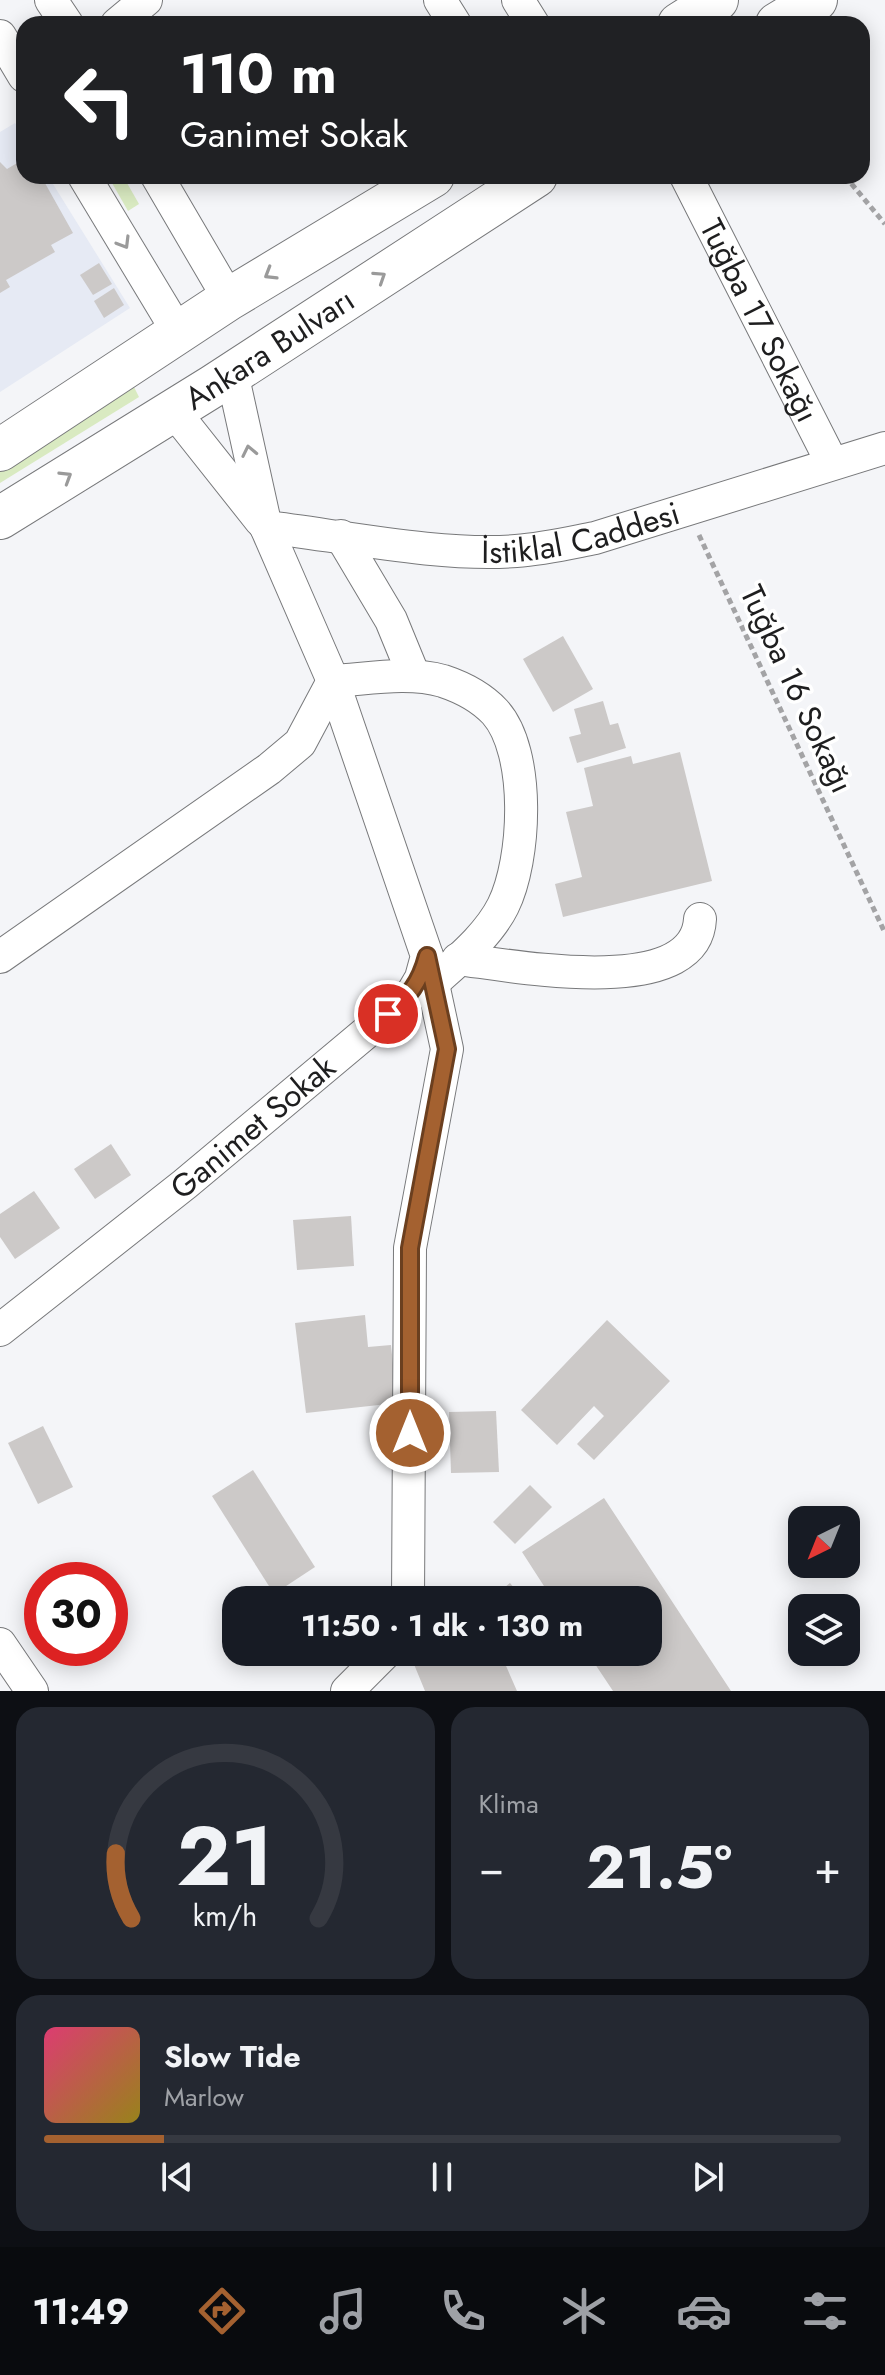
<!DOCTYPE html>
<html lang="tr">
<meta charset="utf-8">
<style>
:root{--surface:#171b24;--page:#242831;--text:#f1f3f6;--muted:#9ea1a6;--line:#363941;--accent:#a46130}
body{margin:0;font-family:Jost,sans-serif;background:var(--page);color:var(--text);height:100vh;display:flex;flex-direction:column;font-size:30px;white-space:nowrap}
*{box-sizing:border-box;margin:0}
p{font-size:26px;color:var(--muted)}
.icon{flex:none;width:44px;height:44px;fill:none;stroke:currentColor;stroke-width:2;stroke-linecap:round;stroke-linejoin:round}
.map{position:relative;height:1691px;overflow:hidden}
.side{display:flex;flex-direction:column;gap:16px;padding:16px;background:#0d0f14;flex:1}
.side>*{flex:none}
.guide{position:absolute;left:16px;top:16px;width:854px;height:168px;border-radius:24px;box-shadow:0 4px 20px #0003;background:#202124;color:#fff;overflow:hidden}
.needle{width:52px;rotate:223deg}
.fabs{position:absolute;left:788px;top:1506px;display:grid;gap:16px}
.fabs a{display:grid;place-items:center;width:72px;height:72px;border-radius:16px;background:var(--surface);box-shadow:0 4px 20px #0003;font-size:40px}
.speed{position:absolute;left:24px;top:1562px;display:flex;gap:16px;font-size:40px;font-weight:700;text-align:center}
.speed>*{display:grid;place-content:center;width:104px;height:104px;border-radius:50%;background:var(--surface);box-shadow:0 4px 20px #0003;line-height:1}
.speed .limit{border:12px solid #d22;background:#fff;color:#111}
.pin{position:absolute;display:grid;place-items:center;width:68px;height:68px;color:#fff;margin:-34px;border:4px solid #fff;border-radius:50%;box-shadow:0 2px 8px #0007}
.me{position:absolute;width:88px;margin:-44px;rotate:0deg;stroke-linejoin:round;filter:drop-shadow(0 0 6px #0008)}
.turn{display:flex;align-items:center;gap:28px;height:168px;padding:0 32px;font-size:36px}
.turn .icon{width:104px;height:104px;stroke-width:2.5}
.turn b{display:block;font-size:56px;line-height:68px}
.big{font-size:60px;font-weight:700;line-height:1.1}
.side .widget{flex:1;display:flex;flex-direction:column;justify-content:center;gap:12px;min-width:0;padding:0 28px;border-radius:24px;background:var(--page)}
.side .dial{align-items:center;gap:0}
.dial svg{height:208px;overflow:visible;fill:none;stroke:var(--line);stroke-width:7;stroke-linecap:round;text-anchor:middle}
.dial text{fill:var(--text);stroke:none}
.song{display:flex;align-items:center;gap:24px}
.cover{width:96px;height:96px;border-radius:12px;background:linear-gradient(135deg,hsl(340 70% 55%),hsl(50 70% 35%))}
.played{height:8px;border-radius:4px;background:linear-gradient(90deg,var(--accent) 15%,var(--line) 15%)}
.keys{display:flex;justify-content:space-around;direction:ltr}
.heat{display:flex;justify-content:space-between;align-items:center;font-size:44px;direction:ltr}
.side .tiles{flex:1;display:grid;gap:16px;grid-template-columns:1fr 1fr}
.widget:last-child{grid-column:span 2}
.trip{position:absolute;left:222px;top:1586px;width:440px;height:80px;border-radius:24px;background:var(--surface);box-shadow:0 4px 20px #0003;font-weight:700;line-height:80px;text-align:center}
.tabs{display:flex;height:128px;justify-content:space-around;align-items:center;background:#090b0e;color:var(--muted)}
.tabs .icon{width:56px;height:56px}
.tabs .current{color:var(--accent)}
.tabs b{font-size:36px;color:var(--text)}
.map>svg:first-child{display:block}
</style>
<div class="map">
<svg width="885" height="1691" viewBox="0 0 885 1691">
<rect width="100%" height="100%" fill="#f4f5f8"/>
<!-- built -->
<path fill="#e6eaf4" d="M15,123L24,138V176H48L130,308L0,392V132Z"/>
<!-- green -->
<g fill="#d9eac1">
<path d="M108,176H123L139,204L128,211Z"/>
<path d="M133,385L139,397L0,483V467Z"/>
</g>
<!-- building -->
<g fill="#ccc9c8">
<path d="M24,159V176H41L73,233L51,245L55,252L6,280L10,287L0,293V162L7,169Z"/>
<path d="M99,263L112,284L93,295L80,275Z"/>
<path d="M114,288L124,305L104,318L94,301Z"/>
<path d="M563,636L593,689L553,712L523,659Z"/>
<path d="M603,701L610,725L618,723L626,748L577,763L569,737L581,734L574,709Z"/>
<path d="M680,752L712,881L563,917L555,884L582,877L566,812L593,806L584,768L631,756L633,764Z"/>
<path d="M111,1144L131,1175L95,1199L74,1169Z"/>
<path d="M34,1191L60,1228L15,1259L0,1237V1214Z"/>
<path d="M351,1216L354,1266L297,1270L293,1220Z"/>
<path d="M365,1315L368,1347L391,1345L397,1403L306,1413L295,1323Z"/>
<path d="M607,1320L670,1381L594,1460L577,1444L604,1416L594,1406L557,1445L521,1410Z"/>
<path d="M496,1411L499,1472L451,1473L449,1412Z"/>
<path d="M43,1426L73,1487L38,1504L8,1443Z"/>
<path d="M253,1470L315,1567L274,1594L212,1496Z"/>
<path d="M530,1485L552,1507L515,1544L493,1522Z"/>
<path d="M604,1498L731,1691H613L587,1652H648V1600H553L522,1552Z"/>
<path d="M510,1583L524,1600H489Z"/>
<path d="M416,1652H511L503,1659L517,1691H425L411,1657Z"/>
</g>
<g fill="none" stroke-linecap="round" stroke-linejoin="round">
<!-- minor casing -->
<g stroke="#78797b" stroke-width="34">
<g id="minor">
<path d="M51,0L67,24"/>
<path d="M440,0L455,24"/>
<path d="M518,0L533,24"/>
<path d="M117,24L146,0"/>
<path d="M0,36L24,76"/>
<path d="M84,176L178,332"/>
<path d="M157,176L229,299"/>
<path id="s1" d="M686,176L832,463"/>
<path d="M173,410L261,521"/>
<path id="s2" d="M266,527C341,536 443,557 516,551C543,549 569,543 595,538L885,448"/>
<path d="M341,536L391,620L414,676"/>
<path d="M333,681C368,679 408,671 443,681C461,687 481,697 495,712C531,752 526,860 503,906C488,936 458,960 433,983"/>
<path d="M0,957L269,769L300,743L333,681"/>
<path d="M458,959C510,965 696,1002 700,919"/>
<path id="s3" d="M0,1330L185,1184L411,995L421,978L427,956L333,681L266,527L232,373"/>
<path d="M408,1600L410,1248L447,1049L427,956"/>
<path d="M0,1644L32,1691"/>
<path d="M347,1691L386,1652"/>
</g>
</g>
<!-- major casing -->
<g stroke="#78797b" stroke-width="44">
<g id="major">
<path d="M679,24L717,0"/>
<path d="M777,24L816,0"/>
<path d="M0,450L229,299L433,176"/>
<path id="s4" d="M0,518L213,386L536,176"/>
</g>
</g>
<!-- path -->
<g stroke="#a3a3a5" stroke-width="5" stroke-dasharray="6 4" stroke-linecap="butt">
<path d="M845,176L885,224"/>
<path d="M699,535L885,933"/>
</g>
<!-- minor -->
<use href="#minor" stroke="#fff" stroke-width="32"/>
<!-- major -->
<use href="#major" stroke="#fff" stroke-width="42"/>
</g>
<!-- one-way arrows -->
<defs><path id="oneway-chevron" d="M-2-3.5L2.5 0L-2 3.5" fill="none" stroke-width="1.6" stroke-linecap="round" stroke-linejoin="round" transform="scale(2)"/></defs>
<g stroke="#9a9a9a">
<use href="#oneway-chevron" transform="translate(124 243) rotate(59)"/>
<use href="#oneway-chevron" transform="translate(270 274) rotate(149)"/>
<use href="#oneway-chevron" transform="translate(380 277) rotate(-33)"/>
<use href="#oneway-chevron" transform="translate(249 451) rotate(-102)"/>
<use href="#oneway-chevron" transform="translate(66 477) rotate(-32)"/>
</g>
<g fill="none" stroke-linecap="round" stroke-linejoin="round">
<!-- route casing -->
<g stroke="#6b3f1f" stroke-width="20">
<path id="route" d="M388,1014C409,996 420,983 427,956L447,1049L410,1248V1433"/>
</g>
<!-- route -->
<use href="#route" stroke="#a46130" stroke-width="14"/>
</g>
<g text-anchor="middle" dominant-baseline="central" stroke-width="7" stroke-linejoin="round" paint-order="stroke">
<!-- street labels -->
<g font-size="32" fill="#1e1e1f" stroke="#fff">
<text stroke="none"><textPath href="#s1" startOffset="162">Tuğba 17 Sokağı</textPath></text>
<text stroke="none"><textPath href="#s4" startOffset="318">Ankara Bulvarı</textPath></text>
<text stroke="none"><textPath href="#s2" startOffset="318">İstiklal Caddesi</textPath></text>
<text transform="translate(797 689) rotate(65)">Tuğba 16 Sokağı</text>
<text stroke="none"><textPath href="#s3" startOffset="324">Ganimet Sokak</textPath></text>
</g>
</g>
</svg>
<div class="fabs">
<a><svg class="needle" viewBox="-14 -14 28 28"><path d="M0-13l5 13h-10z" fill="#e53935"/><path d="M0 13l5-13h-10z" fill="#9ea1a6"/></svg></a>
<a><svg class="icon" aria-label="layers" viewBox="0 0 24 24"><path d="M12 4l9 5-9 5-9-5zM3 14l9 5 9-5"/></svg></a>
</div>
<div class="speed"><div class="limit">30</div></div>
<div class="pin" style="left:388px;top:1014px;background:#d93025"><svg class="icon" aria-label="arrive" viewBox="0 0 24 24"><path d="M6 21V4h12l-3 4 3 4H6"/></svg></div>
<svg class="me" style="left:410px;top:1433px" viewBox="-20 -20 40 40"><circle r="17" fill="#a46130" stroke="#fff" stroke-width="3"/><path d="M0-11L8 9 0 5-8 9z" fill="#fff"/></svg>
<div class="trip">11:50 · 1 dk · 130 m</div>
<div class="guide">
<div class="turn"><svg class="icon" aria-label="left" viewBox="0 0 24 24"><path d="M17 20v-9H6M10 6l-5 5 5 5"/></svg><div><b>110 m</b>Ganimet Sokak</div></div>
</div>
</div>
<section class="side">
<div class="tiles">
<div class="widget dial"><svg viewBox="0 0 100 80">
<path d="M14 69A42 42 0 1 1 86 69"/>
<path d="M14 69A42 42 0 0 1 8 44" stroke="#a46130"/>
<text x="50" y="56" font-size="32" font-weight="700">21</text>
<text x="50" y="72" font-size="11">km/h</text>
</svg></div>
<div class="widget"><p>Klima</p>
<div class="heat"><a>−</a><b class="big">21.5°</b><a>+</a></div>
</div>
<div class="widget">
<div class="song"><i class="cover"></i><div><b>Slow Tide</b><p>Marlow</p></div></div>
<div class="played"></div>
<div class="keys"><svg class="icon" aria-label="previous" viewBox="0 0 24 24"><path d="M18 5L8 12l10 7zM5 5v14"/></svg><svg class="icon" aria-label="pause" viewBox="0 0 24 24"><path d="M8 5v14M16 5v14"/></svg><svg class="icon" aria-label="next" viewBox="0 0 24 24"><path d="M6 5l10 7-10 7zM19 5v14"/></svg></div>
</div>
</div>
</section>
<nav class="tabs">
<b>11:49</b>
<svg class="icon current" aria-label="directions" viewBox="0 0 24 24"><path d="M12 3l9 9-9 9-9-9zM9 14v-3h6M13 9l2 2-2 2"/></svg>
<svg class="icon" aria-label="music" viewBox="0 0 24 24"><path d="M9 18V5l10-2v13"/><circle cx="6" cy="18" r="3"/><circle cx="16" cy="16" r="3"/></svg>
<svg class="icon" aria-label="phone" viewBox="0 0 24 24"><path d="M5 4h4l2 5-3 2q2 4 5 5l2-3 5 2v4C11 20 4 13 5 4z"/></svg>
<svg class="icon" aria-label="climate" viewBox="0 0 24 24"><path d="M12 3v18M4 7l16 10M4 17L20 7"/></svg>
<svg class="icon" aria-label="car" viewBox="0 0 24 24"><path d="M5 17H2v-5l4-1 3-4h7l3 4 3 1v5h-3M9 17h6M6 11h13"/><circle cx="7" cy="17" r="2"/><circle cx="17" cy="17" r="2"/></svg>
<svg class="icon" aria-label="filters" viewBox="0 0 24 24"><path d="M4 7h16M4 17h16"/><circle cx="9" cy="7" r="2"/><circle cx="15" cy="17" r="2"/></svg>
</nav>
